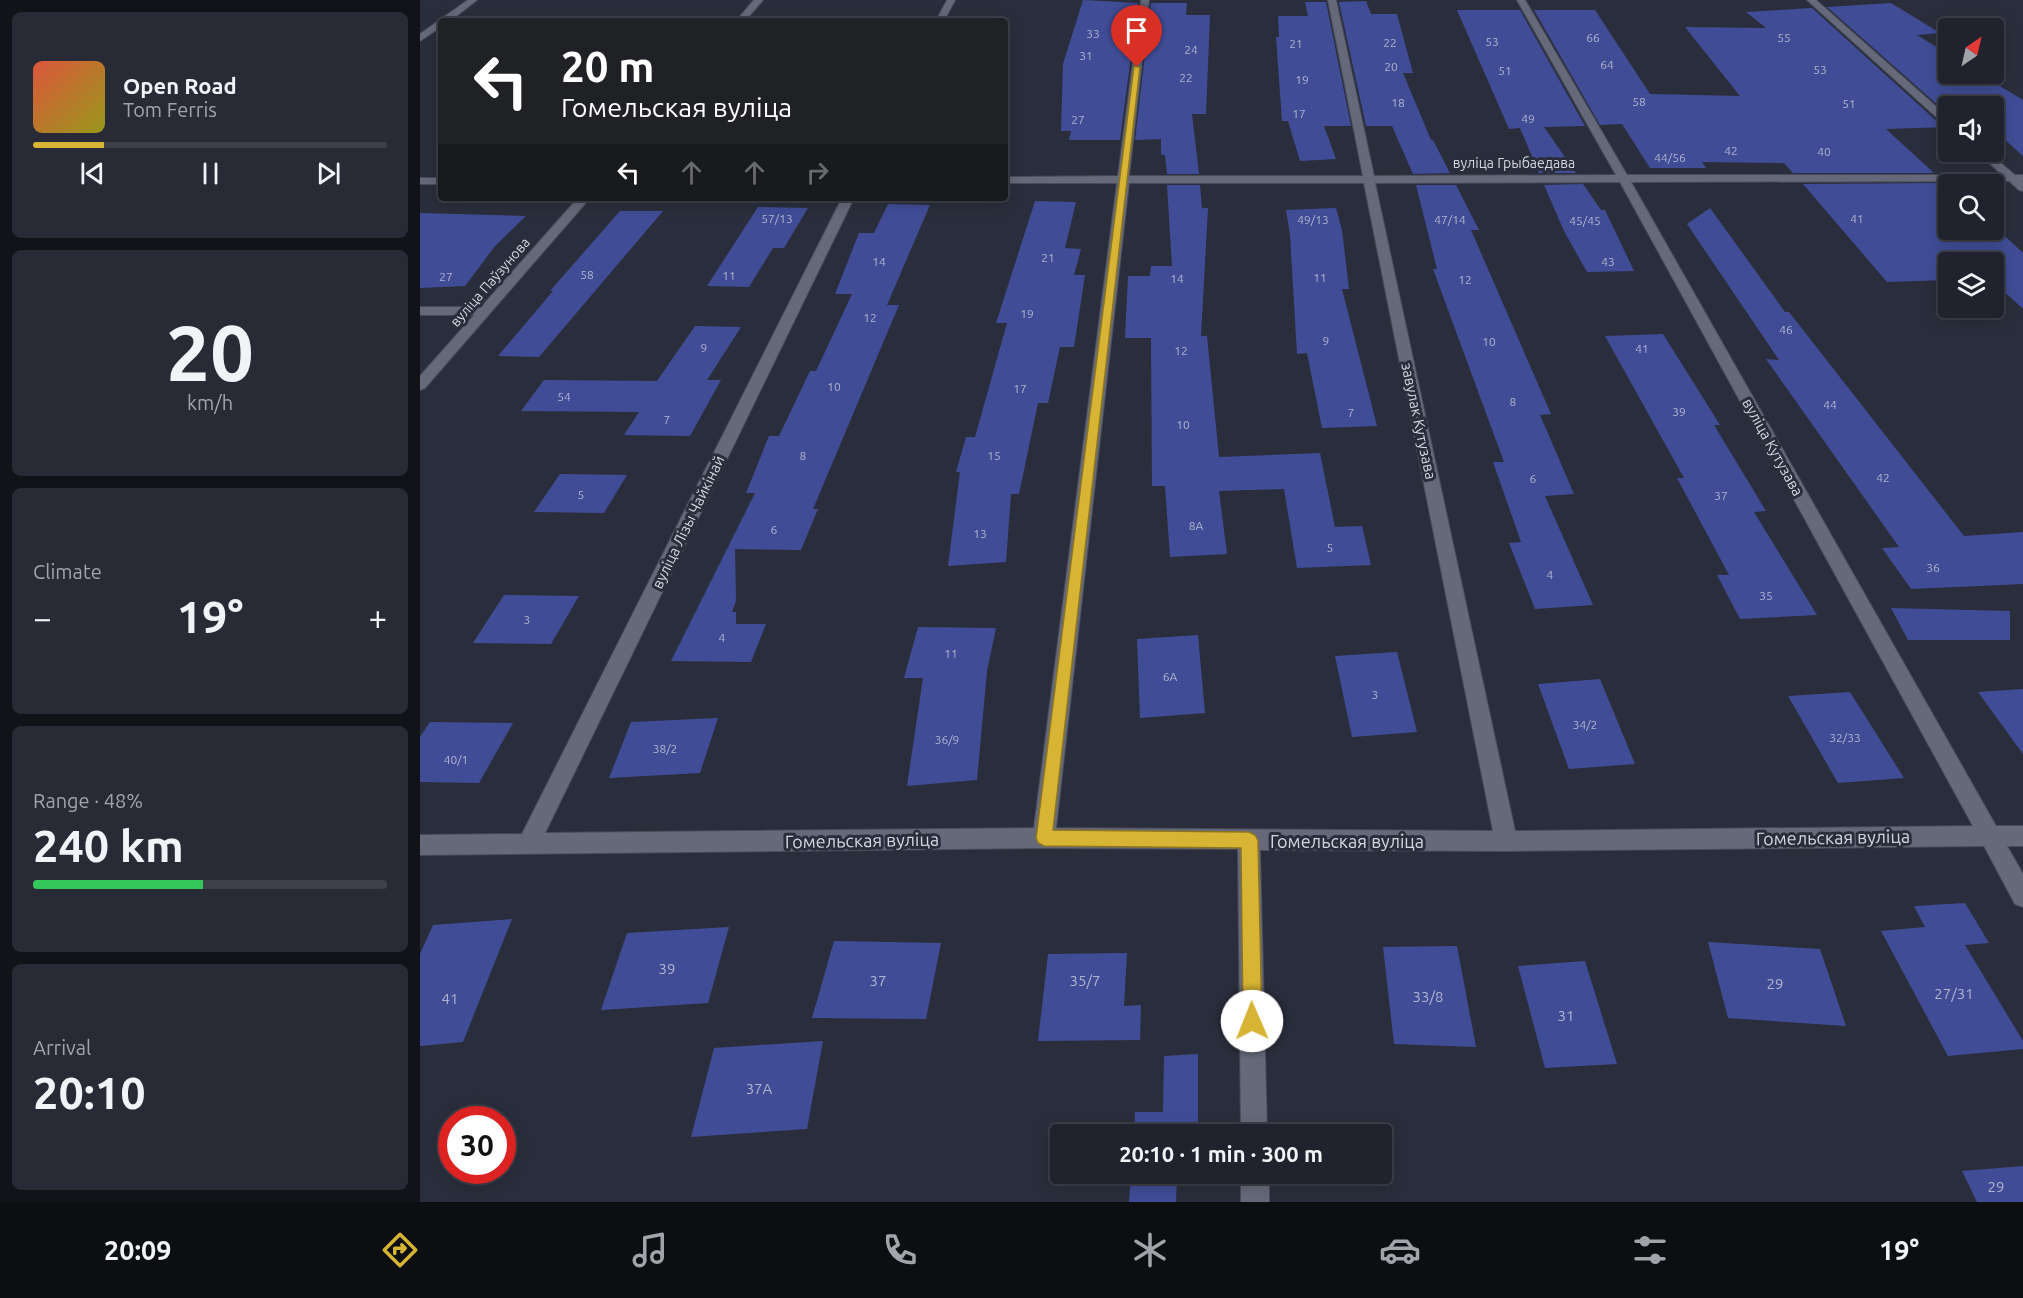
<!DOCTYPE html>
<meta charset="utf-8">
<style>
:root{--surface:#20222d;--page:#282a35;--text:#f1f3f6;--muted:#a2a4aa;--line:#3d3f49;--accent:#d7b434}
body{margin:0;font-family:Ubuntu,sans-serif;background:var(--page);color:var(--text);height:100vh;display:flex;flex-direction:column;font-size:22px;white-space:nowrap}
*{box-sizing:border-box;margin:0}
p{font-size:20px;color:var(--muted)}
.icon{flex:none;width:33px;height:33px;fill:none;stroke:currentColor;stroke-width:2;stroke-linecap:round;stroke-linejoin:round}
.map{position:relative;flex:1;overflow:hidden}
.side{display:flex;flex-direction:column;gap:12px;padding:12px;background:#121319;width:420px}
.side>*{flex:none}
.hud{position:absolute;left:18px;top:18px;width:570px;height:183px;border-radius:6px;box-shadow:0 3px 15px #0003,0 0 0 2px var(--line);background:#202124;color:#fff;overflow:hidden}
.needle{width:39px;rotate:34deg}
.controls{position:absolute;left:1518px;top:18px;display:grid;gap:12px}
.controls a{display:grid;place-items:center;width:66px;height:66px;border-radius:6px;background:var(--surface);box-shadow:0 3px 15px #0003,0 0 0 2px var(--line);font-size:30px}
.speed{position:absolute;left:18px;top:1106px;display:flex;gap:12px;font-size:30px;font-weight:700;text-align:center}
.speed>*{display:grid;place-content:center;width:78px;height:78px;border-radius:50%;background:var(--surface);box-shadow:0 3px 15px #0003,0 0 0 2px var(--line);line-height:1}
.speed .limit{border:9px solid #d22;background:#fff;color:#111}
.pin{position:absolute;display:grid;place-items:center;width:51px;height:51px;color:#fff;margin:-62px -26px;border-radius:50% 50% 50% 0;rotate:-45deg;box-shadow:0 0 6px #0007}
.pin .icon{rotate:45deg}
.me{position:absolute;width:66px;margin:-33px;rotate:359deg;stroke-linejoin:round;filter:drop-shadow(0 0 4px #0008)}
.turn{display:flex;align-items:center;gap:21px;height:126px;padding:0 24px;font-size:27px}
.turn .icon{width:78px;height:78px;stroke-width:2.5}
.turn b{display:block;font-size:42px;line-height:51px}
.lanes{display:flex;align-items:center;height:57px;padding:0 24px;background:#0003;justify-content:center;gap:30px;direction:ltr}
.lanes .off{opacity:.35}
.big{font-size:45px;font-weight:600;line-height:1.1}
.side .tile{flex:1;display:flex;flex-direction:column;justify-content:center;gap:9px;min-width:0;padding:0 21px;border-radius:9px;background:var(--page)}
.side .dial{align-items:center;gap:0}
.dial b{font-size:78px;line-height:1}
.song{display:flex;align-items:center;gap:18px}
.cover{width:72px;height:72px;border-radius:9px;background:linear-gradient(135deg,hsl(10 70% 55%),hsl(60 70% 35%))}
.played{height:6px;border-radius:3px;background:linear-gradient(90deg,var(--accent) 20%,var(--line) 20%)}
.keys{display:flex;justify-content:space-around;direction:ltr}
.heat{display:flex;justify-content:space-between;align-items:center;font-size:33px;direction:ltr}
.charge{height:9px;border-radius:4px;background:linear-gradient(90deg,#34c759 48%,var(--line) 0)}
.trip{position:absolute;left:630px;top:1124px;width:342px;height:60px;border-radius:6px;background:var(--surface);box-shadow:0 3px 15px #0003,0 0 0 2px var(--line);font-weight:600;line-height:60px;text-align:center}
.menu{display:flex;height:96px;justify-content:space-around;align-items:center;background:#0d0e12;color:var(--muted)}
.menu .icon{width:42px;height:42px}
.menu .on{color:var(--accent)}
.menu b{font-size:27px;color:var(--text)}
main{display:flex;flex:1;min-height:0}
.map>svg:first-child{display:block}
</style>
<main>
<section class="side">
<div class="tile">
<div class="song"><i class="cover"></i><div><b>Open Road</b><p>Tom Ferris</p></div></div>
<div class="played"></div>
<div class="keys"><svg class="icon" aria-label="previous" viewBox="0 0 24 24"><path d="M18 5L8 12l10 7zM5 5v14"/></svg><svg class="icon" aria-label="pause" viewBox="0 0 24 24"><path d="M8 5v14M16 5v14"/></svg><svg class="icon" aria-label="next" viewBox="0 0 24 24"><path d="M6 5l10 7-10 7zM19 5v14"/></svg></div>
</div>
<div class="tile dial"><b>20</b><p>km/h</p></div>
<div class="tile"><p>Climate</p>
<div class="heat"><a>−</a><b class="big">19°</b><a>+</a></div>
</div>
<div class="tile"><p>Range · 48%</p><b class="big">240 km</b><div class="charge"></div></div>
<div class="tile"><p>Arrival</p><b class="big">20:10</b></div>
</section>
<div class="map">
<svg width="1603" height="1202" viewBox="0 0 1603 1202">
<rect width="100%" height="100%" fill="#2a2e3c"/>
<!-- building -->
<g fill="#404d96">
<path d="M663,0L718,3L700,140H649L651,131H641L643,64Z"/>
<path d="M946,1L951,14H977L993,73H983L1011,140H1013L1030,173L993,174L972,126H946L919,2Z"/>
<path d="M885,2H906L931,126H904L916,159L880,161L868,121H862L856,37H859L858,16H888Z"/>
<path d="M731,3H767L766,15H790L786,114H772L779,174H747L745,155H741V139L715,140Z"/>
<path d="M1471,3L1520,33L1497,35L1528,54V74H1560L1603,100V156L1574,130V106H1528V114L1407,7Z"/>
<path d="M1392,8L1522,126L1528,127L1466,129L1514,173H1373L1364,163L1282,162L1286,168H1230L1202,124L1180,125L1114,10H1175L1230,94L1320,96L1265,27L1346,28L1326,12Z"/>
<path d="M1037,10H1100L1165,126L1124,127L1156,173H1119L1100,128L1089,129Z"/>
<path d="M1526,183L1528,186V230H1574V226L1603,253V309L1574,282V262H1528V280L1467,282L1383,184Z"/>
<path d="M1163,184L1181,210H1185L1214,271L1167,272L1144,231L1124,185Z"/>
<path d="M747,185H780L782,208H788L781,336H787L799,457L900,453L915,527L942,526L951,565L877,568L864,489L799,491L807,554L750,557L745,486H732L731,338H705L708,276H730L731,266H752Z"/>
<path d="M996,185H1036L1059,230H1051L1131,414L1120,415L1154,494L1125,496L1173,605L1115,609L1089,543L1101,542L1073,462H1084L1013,269H1017Z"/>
<path d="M615,201L656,202L645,248L661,249L654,275H665L654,347H640L628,403H618L599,494H591L586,562L528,566L540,472H536L546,437H555L587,323H576Z"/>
<path d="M468,204L510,205L467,305H479L393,509H398L381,550L315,549L316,601L312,612H316V624H346L331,662L251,661L335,493H326L349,436H359L390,371H396L432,294H415L439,233H454Z"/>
<path d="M338,207L388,208L364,248H353L329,287L287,286Z"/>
<path d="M916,208L922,230L929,289H922L957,426L902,428L887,353L877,354L870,235L866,210Z"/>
<path d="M1290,208L1365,312H1369L1544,536L1603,532V584L1491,589L1462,548L1479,547L1346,359L1359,360L1267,224Z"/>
<path d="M200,211H243L119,357L78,356L133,291H130Z"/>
<path d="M0,213L106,216L75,246L45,286L0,288Z"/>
<path d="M275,326L321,327L287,380H301L270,436L204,435L219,412L101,411L124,380L237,381Z"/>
<path d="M1243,334L1300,425H1294L1346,511L1334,512L1397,615L1320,619L1297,575H1309L1257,478H1264L1185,336Z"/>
<path d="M140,474L207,475L184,513L114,512Z"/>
<path d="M84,595L159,596L131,644L53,643Z"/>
<path d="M1471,608L1590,611V640H1488Z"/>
<path d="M498,627L576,628L567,671L557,780L487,786L503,678H484Z"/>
<path d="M778,635L785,713L720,718L717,639Z"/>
<path d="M977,652L997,732L932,737L915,656Z"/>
<path d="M1180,679L1215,764L1149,769L1118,684Z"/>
<path d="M1603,689V754L1558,692Z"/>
<path d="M1430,692L1484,778L1418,783L1368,696Z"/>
<path d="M298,718L280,773L189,778L211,722Z"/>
<path d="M10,722L93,723L59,783L0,782V737Z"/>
<path d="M1545,903L1569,943L1545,945L1603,1041V1049L1528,1056L1461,931L1505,927L1494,906Z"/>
<path d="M92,919L43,1042L0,1046V954L13,925Z"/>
<path d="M309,927L288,1003L181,1010L207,933Z"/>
<path d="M414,941L521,943L506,1019L392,1018Z"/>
<path d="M1288,942L1400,949L1426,1026L1308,1018Z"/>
<path d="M1037,946L1056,1047L974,1044L963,947Z"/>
<path d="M707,953L704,1006L721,1005L720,1040L618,1041L628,954Z"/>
<path d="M1165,961L1197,1064L1125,1068L1098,966Z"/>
<path d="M403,1041L387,1129L271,1137L294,1048Z"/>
<path d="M778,1054V1134H714L715,1112H743L744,1056Z"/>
<path d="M1603,1166V1202H1557L1542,1171Z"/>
<path d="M711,1173H757L756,1202H709Z"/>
</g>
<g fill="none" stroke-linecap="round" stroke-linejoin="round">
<!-- lane casing -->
<g stroke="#494c58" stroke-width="2">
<path id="lane" d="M0,307H64L71,311L64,315H0Z"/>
</g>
<!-- street casing -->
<g stroke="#494c58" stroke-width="2">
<g id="street">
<path d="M48,0H57L30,21H21V27L0,41V34Z"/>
<path d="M334,0H343L325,21H316Z"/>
<path d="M527,0H535L524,21H516Z"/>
<path d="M721,0H729L709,176H943L908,0H916L954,176L1196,175L1097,0H1105L1207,175H1603V181L1211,182L1576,826H1603V846H1587L1603,874V907L1595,904L1564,846L1086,851L840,850L847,1134H821L818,849L624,848L0,855V835L102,834L422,198H434L125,833L614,828L697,183H585V177L698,176ZM1200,182L1553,826L1095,831L955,183ZM709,183H944L1073,831L636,828Z"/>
<rect x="0" y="178" width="21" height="6"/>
<path d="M158,198H170L5,388L0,390V376Z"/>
<rect x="821" y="1173" width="28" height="29"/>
</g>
</g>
<!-- secondary casing -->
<g stroke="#494c58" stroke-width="2">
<g id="secondary">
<path d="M1387,0H1396L1528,117V125L1524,124Z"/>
<path d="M1557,152H1568L1603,182V191L1599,190Z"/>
</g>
</g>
<!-- lane -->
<use href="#lane" fill="#65697a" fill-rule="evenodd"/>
<!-- street -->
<use href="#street" fill="#65697a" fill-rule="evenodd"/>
<!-- secondary -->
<use href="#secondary" fill="#65697a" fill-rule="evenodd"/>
</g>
<!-- route -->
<path fill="#d7b434" stroke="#8c7522" stroke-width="1.5" d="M714,66L720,67L633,830L829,832L835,835L838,840L842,1021L839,1028L832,1030L826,1028L823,1021L821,848L624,846L618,843L616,838Z"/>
<g text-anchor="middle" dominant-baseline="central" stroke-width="6" stroke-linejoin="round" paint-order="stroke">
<!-- number labels -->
<g font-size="12" fill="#afb4ce">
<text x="673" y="33">33</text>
<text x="1173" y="37">66</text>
<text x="1364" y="37">55</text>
<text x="1072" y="41">53</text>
<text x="970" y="42">22</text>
<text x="876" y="43">21</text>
<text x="771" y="49">24</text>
<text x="666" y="55">31</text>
<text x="1187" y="64">64</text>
<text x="971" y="66">20</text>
<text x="1400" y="69">53</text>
<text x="1085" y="70">51</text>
<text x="766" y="77">22</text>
<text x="882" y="79">19</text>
<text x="1219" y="101">58</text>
<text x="978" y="102">18</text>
<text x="1429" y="103">51</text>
<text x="879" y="113">17</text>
<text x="1108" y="118">49</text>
<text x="658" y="119">27</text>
<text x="1311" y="150">42</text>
<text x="1404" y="151">40</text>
<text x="1250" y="157">44/56</text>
<text x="357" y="218">57/13</text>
<text x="1437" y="218">41</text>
<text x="893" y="219">49/13</text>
<text x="1030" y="219">47/14</text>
<text x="1165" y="220">45/45</text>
<text x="628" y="257">21</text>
<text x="459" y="261">14</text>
<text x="1188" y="261">43</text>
<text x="167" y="274">58</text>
<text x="309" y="275">11</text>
<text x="26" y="276">27</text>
<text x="900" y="277">11</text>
<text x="757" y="278">14</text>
<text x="1045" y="279">12</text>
<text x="607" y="313">19</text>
<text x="450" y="317">12</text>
<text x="1366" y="329">46</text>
<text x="906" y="340">9</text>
<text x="1069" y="341">10</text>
<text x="284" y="347">9</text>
<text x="1222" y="348">41</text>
<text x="761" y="350">12</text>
<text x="414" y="386">10</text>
<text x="600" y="388">17</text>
<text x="144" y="396">54</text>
<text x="1093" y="401">8</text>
<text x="1410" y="404">44</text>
<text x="1259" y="411">39</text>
<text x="931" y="412">7</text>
<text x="247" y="419">7</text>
<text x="763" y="424">10</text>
<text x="383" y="455">8</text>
<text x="574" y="455">15</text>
<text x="1463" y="477">42</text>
<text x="1113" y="478">6</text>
<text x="161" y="494">5</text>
<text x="1301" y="495">37</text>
<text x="776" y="525">8А</text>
<text x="354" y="529">6</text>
<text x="560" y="533">13</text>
<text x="910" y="547">5</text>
<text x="1513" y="567">36</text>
<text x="1130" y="574">4</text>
<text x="1346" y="595">35</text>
<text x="107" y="619">3</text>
<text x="302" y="637">4</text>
<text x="531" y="653">11</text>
<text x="750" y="676">6А</text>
<text x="955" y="694">3</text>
<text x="1165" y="724">34/2</text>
<text x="1425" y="737">32/33</text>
<text x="527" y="739">36/9</text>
<text x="245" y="748">38/2</text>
<text x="36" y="759">40/1</text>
</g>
<!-- far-street labels -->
<g font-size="14" fill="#d4d7e0" stroke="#2a2e3c">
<text x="1094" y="163">вуліца Грыбаедава</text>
<text transform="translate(70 282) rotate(-49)">вуліца Паўзунова</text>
</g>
<!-- street labels -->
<g font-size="15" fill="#d4d7e0" stroke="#2a2e3c">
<text transform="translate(999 421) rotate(78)">завулак Кутузава</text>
<text transform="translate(1353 447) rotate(61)">вуліца Кутузава</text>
<text transform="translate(268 522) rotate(-64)">вуліца Лізы Чайкінай</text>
</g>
<!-- near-number labels -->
<g font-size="15" fill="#afb4ce">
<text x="247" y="968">39</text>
<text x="458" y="980">37</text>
<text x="665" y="980">35/7</text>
<text x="1355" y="983">29</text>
<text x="1534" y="993">27/31</text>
<text x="1008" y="996">33/8</text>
<text x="30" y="998">41</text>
<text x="1146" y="1015">31</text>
<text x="339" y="1088">37А</text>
<text x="1576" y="1186">29</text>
</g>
<!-- near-street labels -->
<g font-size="18" fill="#d4d7e0" stroke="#2a2e3c">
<text transform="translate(1413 837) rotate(-1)">Гомельская вуліца</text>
<text transform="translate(442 840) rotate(-1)">Гомельская вуліца</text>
<text x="927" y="841">Гомельская вуліца</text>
</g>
</g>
</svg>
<div class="controls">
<a><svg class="needle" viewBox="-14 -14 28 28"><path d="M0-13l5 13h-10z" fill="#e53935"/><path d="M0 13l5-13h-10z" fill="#a2a4aa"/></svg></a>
<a><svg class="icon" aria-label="sound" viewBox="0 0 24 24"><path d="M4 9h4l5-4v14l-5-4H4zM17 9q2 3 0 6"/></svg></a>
<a><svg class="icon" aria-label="search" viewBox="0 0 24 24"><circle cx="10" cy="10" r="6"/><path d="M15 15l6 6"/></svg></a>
<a><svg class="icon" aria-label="layers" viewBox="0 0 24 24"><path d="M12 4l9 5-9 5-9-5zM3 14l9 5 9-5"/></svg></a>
</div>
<div class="speed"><div class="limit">30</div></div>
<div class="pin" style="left:717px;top:67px;background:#d93025"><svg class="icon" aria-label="arrive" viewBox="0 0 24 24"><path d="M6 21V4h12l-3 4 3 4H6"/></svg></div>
<svg class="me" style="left:832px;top:1021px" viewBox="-20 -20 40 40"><circle r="19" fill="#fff"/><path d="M0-13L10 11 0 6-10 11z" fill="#d7b434"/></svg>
<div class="trip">20:10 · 1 min · 300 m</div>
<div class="hud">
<div class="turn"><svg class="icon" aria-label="left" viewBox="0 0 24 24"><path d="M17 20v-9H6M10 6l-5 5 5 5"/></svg><div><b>20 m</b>Гомельская вуліца</div></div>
<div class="lanes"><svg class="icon" aria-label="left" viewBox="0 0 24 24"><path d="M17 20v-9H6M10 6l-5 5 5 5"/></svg><svg class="icon off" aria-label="ahead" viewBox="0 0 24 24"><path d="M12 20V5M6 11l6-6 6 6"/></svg><svg class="icon off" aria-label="ahead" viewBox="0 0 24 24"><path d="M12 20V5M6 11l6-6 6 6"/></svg><svg class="icon off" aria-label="right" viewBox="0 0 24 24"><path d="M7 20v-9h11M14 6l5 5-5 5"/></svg></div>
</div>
</div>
</main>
<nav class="menu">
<b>20:09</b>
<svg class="icon on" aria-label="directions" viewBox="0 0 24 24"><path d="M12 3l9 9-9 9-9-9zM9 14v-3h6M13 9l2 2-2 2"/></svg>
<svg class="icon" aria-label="music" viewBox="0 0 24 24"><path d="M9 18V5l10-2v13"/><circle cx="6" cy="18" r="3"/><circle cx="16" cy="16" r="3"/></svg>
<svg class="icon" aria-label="phone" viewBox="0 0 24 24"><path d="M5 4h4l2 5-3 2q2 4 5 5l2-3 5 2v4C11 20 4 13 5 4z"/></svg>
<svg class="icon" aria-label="climate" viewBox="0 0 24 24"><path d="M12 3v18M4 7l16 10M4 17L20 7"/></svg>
<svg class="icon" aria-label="car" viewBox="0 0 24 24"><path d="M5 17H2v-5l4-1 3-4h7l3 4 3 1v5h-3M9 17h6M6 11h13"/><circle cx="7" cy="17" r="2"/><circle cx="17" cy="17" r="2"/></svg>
<svg class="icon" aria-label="filters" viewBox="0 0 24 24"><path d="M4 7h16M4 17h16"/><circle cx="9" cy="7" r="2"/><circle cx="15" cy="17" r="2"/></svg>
<b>19°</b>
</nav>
